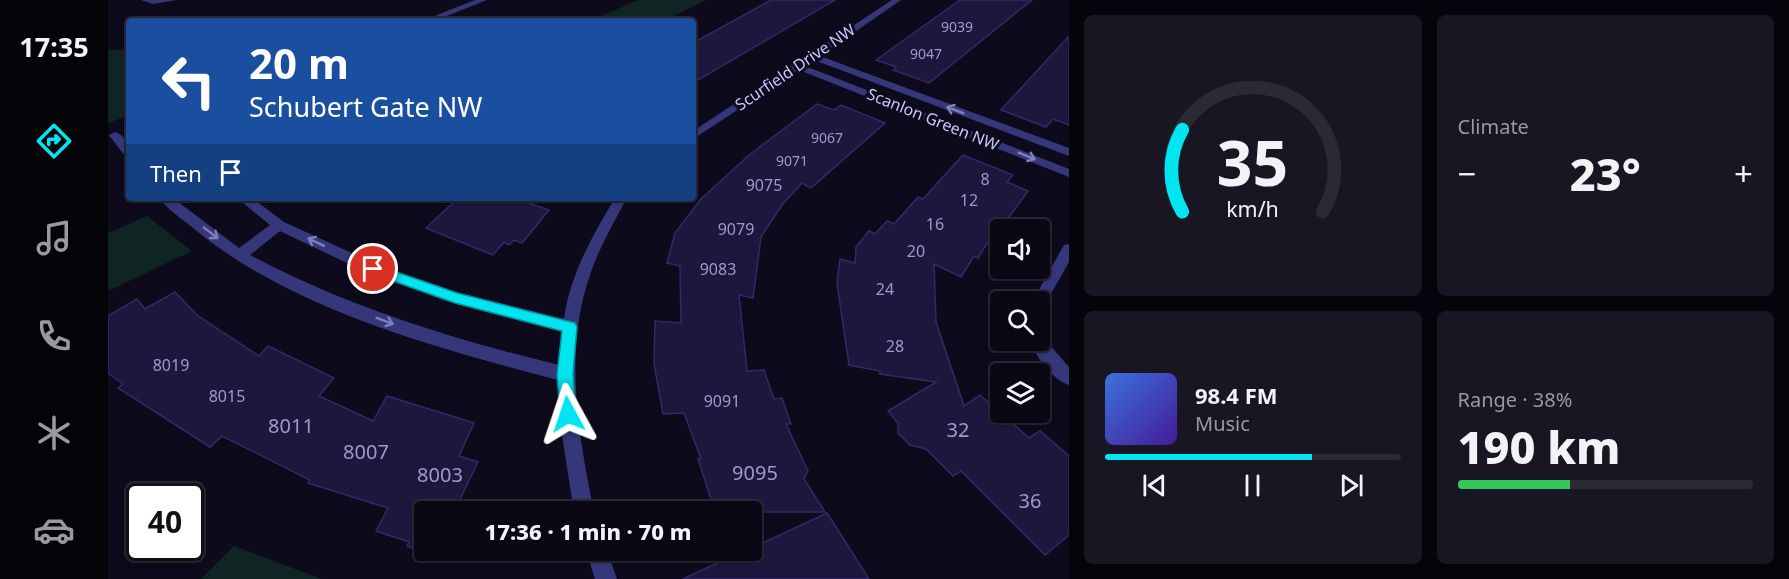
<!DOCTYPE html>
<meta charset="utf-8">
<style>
:root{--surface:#0a0814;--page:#181622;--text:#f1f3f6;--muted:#999aa0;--line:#2a2934;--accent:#01e5f0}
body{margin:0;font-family:"Noto Sans",sans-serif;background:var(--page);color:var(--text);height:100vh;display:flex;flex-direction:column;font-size:22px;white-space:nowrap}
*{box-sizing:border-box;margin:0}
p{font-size:20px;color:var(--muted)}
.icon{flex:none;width:33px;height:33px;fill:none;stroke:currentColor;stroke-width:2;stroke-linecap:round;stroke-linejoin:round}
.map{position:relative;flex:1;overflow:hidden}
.drawer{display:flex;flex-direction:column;gap:15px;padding:15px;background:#06040b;width:720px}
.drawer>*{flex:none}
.top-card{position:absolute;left:18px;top:18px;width:570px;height:183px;border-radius:6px;box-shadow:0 2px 4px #0004,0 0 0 2px var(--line);background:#1a4fa0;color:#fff;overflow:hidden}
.fabs{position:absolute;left:882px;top:219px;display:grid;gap:12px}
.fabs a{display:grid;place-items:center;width:60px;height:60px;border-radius:6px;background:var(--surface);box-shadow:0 2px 4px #0004,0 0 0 2px var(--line);font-size:30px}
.speed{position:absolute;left:18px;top:483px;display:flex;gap:12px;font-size:30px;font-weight:700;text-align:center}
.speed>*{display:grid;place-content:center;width:78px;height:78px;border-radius:50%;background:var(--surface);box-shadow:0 2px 4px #0004,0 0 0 2px var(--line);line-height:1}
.speed .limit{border:3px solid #111;border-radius:9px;background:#fff;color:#111}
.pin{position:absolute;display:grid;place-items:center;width:51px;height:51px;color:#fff;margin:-26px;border:3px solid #fff;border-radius:50%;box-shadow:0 2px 6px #0007}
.me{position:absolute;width:66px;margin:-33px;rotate:355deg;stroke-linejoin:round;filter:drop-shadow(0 0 4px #0008)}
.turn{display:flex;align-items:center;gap:21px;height:126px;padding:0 24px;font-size:27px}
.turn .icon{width:78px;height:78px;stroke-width:2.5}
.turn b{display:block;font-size:42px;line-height:51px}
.then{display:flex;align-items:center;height:57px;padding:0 24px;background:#0003;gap:12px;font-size:22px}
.big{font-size:45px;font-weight:800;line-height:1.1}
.drawer .card{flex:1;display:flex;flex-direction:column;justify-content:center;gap:9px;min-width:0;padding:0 21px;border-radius:9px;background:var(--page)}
.drawer .dial{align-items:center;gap:0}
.dial svg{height:156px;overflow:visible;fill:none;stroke:var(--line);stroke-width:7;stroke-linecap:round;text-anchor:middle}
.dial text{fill:var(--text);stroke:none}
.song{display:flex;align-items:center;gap:18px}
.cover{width:72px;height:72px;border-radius:9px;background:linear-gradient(135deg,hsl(220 70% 55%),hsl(260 70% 35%))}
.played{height:6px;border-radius:3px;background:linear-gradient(90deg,var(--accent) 70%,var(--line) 70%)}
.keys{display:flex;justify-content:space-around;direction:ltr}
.heat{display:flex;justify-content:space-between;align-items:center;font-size:33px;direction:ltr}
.charge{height:9px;border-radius:4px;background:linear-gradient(90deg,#34c759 38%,var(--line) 0)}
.drawer .tiles{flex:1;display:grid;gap:15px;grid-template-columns:repeat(2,1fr)}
.trip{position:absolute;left:306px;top:501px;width:348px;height:60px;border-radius:6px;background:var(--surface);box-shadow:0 2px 4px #0004,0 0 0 2px var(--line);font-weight:800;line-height:60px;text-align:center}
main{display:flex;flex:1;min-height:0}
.dock{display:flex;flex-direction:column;width:108px;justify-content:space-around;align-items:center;background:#040308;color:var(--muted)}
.dock .icon{width:42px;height:42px}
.dock .on{color:var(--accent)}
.dock b{font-size:27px;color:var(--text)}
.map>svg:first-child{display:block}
</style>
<main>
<nav class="dock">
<b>17:35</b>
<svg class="icon on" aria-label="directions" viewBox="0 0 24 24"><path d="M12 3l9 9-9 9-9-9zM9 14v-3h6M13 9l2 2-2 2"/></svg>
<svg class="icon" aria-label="music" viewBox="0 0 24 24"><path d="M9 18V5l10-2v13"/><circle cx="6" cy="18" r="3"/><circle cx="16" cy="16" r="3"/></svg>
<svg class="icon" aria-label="phone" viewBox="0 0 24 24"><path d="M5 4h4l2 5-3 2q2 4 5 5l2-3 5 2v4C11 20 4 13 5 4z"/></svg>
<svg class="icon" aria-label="climate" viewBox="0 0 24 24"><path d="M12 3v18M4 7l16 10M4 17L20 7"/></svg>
<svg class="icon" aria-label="car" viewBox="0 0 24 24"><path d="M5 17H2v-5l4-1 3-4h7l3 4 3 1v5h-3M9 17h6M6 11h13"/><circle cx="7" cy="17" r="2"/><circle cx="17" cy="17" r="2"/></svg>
</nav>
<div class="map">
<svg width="961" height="579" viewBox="0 0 961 579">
<rect width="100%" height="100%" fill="#0d0b1b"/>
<!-- green -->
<g fill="#0e2523">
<path d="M530,0H598L555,21H482Z"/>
<path d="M0,50H21V115L0,123Z"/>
<path d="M39,216L84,251L0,291V233Z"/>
<path d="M126,546L214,579H93Z"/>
</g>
<!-- building -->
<g fill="#1c173c" stroke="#322968" stroke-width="1.5">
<path d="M663,0H727L585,83V43Z"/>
<path d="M852,0H924L821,83L785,70L788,68L786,66L768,60Z"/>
<path d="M961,36V125L945,119L938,127L893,110Z"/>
<path d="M709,104L726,110L733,105L777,123L703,188L694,183L674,205L653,237L645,298L631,295L639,371L656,370L666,399L674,398L683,424H678L700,471L696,479L717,512H607L590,459H593L576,413L555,414L546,364L547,321L573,323L572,266L559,263L567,233L592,200L641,155Z"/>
<path d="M855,155L905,175L899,182L920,191L898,221L894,219L870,258L866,256L853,277L826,264L828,322L856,406L872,395L921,438L932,431L961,456V535L937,555L853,471L845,476L818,449L802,445L790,433V423L780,411L828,382L772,374V371L741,365L729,283L732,259L747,263L748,247L761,231L767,234L779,221L786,224L810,197L815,199Z"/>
<path d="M350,198H407L441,210L414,243L406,240L401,245L396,242L385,255L318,228Z"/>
<path d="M67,292L90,316L151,356L160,346L226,378L211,396L265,421L279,396L366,423L351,456L370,462L346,512H316V550H329L327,555L299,546L301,542L268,531L280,508L200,483L202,480L114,436L102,447L10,388L15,384L0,373V316L29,299L37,309Z"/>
<path d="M719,513L761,579H575L637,550H644V548Z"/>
</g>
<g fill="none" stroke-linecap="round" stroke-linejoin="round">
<!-- minor -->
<g fill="#36377a" fill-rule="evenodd">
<path d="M33,0H69L45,4Z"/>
<path d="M367,0H379L326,21H314Z"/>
<path d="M784,0H793L712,56L961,148V156L706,60L697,66L961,169V177L691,70L585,139V131Z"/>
<path d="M7,132C18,135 21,147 21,158L17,156L1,135Z"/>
<path d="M51,198H65L131,248L162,225L129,198H144L176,222L270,265L348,292L456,319C462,275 484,236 507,198H519C506,222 492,246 483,272C455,349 470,433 486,512H466L453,429L450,380C328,348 184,310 85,228C74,219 59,209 51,198ZM172,231L260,273L342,302L454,331L451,365C343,339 240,307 142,255Z"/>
<path d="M961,244V262L936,306L932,308V302H924L956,245Z"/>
<path d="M932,334L961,367V385C943,379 929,357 921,340H932Z"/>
<path d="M478,550H499L509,579H487Z"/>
</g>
</g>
<!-- one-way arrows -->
<defs><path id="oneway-shaft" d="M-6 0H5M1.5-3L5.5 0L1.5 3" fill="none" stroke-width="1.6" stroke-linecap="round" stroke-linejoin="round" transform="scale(1.5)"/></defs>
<g stroke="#807ebc">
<use href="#oneway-shaft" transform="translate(847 110) rotate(-159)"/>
<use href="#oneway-shaft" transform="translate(919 156) rotate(22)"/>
<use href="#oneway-shaft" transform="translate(103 233) rotate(37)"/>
<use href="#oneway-shaft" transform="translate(208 242) rotate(-155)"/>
<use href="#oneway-shaft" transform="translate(277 321) rotate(20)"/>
</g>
<!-- route -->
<path fill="#01e5f0" stroke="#01959c" stroke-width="1.5" d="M265,264L349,293L467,323L469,327L465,374L468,414L466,420L460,422L454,420L452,414L449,374L454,331L347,303L260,272V265Z"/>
<g text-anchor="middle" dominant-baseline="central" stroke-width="6" stroke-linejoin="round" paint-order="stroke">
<!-- far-number labels -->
<g font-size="14" fill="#9e9ace">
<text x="849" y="26">9039</text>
<text x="818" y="53">9047</text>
<text x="719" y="137">9067</text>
<text x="684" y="160">9071</text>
</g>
<!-- far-street labels -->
<g font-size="16" fill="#c9c5ff" stroke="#0d0b1b">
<text transform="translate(687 67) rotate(-34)">Scurfield Drive NW</text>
<text transform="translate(825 119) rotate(22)">Scanlon Green NW</text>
</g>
<!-- number labels -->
<g font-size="16" fill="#9e9ace">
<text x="877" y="179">8</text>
<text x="656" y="185">9075</text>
<text x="861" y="200">12</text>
<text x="827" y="224">16</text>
<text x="628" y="229">9079</text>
<text x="808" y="251">20</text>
<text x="610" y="269">9083</text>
<text x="777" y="289">24</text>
<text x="787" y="346">28</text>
<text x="63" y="365">8019</text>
<text x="119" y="396">8015</text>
<text x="614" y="401">9091</text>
</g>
<!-- near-number labels -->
<g font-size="20" fill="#9e9ace">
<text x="183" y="425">8011</text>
<text x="850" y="429">32</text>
<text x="258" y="451">8007</text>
<text x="647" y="472">9095</text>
<text x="332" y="474">8003</text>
<text x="922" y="500">36</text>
</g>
</g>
</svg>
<div class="fabs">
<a><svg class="icon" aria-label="sound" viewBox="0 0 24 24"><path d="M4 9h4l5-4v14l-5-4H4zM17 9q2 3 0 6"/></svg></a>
<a><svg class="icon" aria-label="search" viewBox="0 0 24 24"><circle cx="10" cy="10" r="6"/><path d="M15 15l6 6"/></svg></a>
<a><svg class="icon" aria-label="layers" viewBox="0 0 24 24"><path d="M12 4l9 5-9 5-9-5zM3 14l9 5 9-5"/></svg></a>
</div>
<div class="speed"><div class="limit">40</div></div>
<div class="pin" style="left:265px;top:269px;background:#d93025"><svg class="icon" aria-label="arrive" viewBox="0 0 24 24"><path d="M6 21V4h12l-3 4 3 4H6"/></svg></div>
<svg class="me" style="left:460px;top:414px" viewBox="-20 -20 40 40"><path d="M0-17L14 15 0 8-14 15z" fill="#01e5f0" stroke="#fff" stroke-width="4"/></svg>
<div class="trip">17:36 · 1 min · 70 m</div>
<div class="top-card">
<div class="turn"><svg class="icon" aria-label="left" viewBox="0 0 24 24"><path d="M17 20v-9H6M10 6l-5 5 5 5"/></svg><div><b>20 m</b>Schubert Gate NW</div></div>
<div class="then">Then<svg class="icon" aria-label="arrive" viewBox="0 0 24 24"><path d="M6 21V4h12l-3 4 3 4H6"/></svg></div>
</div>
</div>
<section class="drawer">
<div class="tiles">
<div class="card dial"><svg viewBox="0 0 100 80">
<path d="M14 69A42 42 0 1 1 86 69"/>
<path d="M14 69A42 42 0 0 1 14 27" stroke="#01e5f0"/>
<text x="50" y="56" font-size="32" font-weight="700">35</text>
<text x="50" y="72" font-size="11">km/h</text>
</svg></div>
<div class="card"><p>Climate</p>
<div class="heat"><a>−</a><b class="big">23°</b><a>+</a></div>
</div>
<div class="card">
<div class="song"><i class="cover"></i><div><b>98.4 FM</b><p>Music</p></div></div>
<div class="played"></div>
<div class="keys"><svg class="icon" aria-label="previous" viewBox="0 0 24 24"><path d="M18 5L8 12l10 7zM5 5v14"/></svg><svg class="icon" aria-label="pause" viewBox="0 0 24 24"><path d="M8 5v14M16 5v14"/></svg><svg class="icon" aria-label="next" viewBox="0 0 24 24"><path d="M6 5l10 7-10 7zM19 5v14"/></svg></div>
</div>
<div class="card"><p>Range · 38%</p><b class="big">190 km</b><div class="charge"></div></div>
</div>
</section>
</main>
